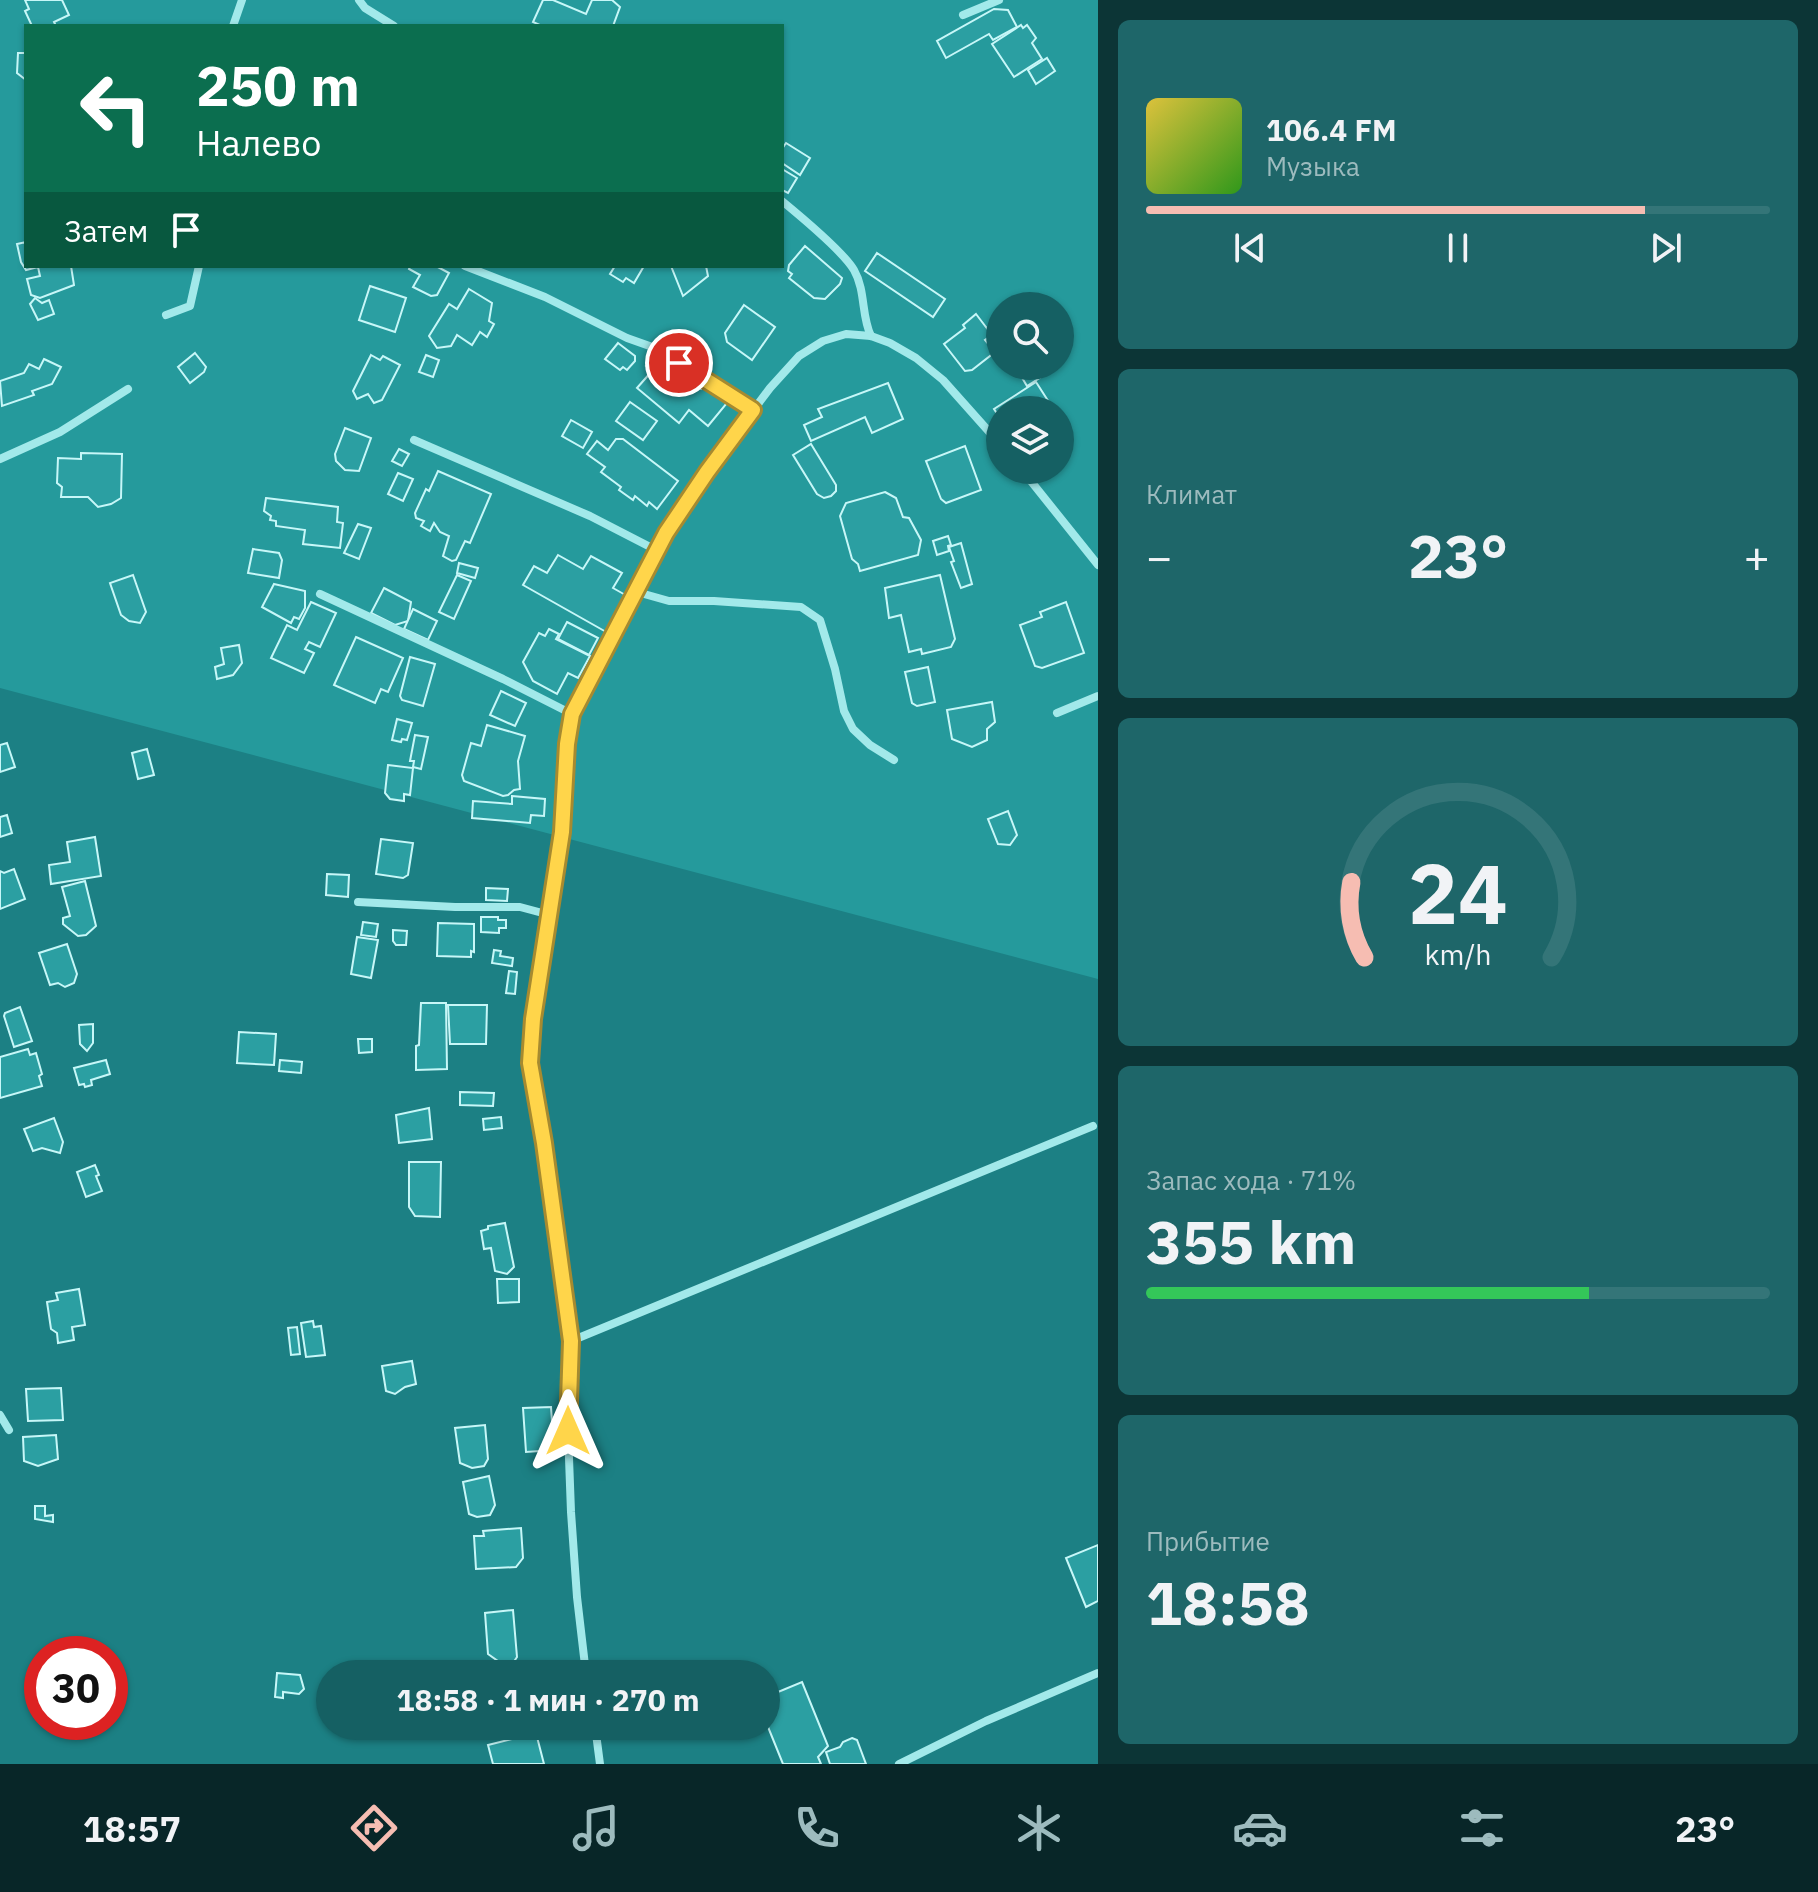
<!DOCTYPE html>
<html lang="ru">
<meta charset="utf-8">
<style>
:root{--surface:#156063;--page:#1e6669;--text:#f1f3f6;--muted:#9dbbbe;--line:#347578;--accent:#f6bdb2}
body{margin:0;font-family:"IBM Plex Sans",sans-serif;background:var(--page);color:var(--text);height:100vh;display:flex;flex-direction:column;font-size:30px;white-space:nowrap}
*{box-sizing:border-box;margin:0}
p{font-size:26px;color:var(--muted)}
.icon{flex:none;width:44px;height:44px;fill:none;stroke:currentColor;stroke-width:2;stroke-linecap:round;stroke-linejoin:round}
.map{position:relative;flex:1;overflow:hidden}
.drawer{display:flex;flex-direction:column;gap:20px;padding:20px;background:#0c3536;width:720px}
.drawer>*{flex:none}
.top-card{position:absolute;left:24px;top:24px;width:760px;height:244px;border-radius:0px;box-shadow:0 2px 6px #0004;background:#0b6e4f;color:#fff;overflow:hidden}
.controls{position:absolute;left:986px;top:292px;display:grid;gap:16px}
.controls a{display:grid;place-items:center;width:88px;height:88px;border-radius:50%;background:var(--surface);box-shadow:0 2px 6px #0004;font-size:40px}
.speed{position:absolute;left:24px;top:1636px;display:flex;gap:16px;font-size:40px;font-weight:700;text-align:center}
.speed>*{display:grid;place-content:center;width:104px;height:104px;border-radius:50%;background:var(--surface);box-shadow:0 2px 6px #0004;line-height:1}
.speed .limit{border:12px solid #d22;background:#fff;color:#111}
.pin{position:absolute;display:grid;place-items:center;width:68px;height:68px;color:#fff;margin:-34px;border:4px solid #fff;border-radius:50%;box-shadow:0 2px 8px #0007}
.me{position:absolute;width:88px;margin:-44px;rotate:0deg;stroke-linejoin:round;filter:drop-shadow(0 0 6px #0008)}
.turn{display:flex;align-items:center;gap:28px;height:168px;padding:0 40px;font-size:36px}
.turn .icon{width:104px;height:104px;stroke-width:2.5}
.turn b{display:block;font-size:56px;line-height:68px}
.then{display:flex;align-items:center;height:76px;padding:0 40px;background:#0003;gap:16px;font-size:30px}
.big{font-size:60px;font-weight:700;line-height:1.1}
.drawer .tile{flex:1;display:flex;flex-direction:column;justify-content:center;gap:12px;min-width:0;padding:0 28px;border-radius:12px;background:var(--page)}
.drawer .dial{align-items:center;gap:0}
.dial svg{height:208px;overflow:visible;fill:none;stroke:var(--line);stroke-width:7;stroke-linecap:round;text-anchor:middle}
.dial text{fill:var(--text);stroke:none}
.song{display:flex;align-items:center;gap:24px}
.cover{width:96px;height:96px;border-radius:12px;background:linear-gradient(135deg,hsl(50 70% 55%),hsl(110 70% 35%))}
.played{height:8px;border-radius:4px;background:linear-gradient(90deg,var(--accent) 80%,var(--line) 80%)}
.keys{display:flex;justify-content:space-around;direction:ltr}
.heat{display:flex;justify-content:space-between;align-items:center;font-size:44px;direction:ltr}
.charge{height:12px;border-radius:6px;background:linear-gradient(90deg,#34c759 71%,var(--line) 0)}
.trip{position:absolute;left:316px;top:1660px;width:464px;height:80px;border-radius:40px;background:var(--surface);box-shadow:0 2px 6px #0004;font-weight:700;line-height:80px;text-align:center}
.dock{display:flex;height:128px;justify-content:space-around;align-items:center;background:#082628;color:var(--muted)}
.dock .icon{width:56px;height:56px}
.dock .current{color:var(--accent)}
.dock b{font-size:36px;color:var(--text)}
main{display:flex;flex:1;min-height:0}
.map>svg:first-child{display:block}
</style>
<main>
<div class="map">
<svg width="1098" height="1764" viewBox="0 0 1098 1764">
<rect width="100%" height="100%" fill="#1c8084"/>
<!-- green -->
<path fill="#259a9c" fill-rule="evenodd" d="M0,0H1098V979L0,688ZM26,26H782V266H26ZM1000,306H1060V366H1000ZM1000,410H1060V470H1000Z"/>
<!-- building -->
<g fill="#2b9fa2" stroke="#c7f7f8" stroke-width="2">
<path d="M25,0H62L69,15L54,22L56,26H32L25,11L29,9Z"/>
<path d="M543,0H553L586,14L592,0H612L620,7L613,26H542L533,22Z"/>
<path d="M994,9L1008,10L1017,27L993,40L989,34L946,58L937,41Z"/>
<path d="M1021,25L1023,28L1027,25L1036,38L1032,43L1042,59L1014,77L992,44Z"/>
<path d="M18,53H26V80L17,73Z"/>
<path d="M1047,58L1055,71L1036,84L1028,70Z"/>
<path d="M786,143L810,158L800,175L782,163V149Z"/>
<path d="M782,169L797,178L788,193L782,190Z"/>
<path d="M26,242V266H71L74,285L40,298L31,295L27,279L40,276L38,267L26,270L21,262L17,244Z"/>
<path d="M805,246L842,278L840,284L825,299L814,298L789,278L792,274L788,271L789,265Z"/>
<path d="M877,253L945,299L933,317L865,271Z"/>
<path d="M410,266H436L449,273L437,295L431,296L413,287L420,275L409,269Z"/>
<path d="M615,266H644L634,283L626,278L623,282L610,274Z"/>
<path d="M671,266H706L708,276L683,296Z"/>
<path d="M370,286L406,298L395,332L359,320Z"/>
<path d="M469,289L492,303L489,321L494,324L487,337L480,332L472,345L457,335L451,346L437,348L429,336L449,304L457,309Z"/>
<path d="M35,298L42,303L49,300L54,314L38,320L30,304Z"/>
<path d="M744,305L775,327L752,360L727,342L725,333Z"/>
<path d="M976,314L992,335L985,340L995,352L972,370L965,371L944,344L965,328L963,325Z"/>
<path d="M618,343L635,356V361L627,370L623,367L620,370L605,359Z"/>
<path d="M195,353L206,367L204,372L190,383L178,367Z"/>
<path d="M371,355L380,360L383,356L400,365L382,400L374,403L368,394L357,399L353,391Z"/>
<path d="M426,355L439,360L433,377L419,372Z"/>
<path d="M660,356L701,389L705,385L727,403L708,426L689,410L679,423L637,388L652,371L646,366L653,358L657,361Z"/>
<path d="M44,359L61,367L52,384L32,391L34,395L2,406L0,381L24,373L29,364L39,369Z"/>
<path d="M1015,366H1046L1049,372L1027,386Z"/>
<path d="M1036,382L1054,410H1000V418L994,409Z"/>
<path d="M888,383L903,419L872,433L865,417L811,441L804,425L822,417L818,409Z"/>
<path d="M630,402L657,421L643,440L616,421Z"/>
<path d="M571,420L592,432L583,448L562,436Z"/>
<path d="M345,428L371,438L359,471L345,470L336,461L335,454Z"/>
<path d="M616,439H623L678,481L657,509L649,502L647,506L635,496L633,500L619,490L621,487L601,472L605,467L587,454L597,441L608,450Z"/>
<path d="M811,444L836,485V491L831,496L824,498L817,494L793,455Z"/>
<path d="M965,446L981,490L946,503L941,499L926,461Z"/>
<path d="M399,449L409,454L402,466L392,461Z"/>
<path d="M81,453L122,454L121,498L111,504L98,507L88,497H61L62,487L57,483L58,458L81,459Z"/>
<path d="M438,471L491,494L470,543L465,541L456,560L452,561L443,556L449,536L440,532L434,523L430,531L421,526L424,521L416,518L415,513L426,489L429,491Z"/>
<path d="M398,473L413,479L403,501L388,494Z"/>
<path d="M885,492L896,498L903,517L909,518L921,540L918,555L860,571L858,564L852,559L840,516L846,503Z"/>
<path d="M266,498L338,507L337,522L343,523L340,548L303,544L305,530L276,526V521L270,520L271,516L264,511Z"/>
<path d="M358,524L371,528L359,559L344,553Z"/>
<path d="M948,536L951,545L948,546L949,551L937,555L933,541Z"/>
<path d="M961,543L972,584L961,588L951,562L954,561L949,547Z"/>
<path d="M253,549L279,553L282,560L279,578L248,573Z"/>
<path d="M558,555L583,569L591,556L622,573L613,588L629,597L608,633L523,585L534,566L547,573Z"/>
<path d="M459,563L478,568L475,578L457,573Z"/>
<path d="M133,575L146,612L140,623L129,621L121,615L110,583Z"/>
<path d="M457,575L471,581L454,619L439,612Z"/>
<path d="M940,575L955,639L951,647L922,654L921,649L909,652L901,615L889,618L885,588Z"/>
<path d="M274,584L305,591V608L299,619L294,617L291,623L262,607Z"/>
<path d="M384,588L411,602L408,621L395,625L371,613Z"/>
<path d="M311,602L336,613L320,647L309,642L305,649L314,653L304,673L271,658L287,625L297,630Z"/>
<path d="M1066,602L1084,653L1042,668L1035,666L1020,625L1042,617L1040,612Z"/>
<path d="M413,609L437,621L428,640L404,629Z"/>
<path d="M567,622L598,638L589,655L558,639Z"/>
<path d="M549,629L559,634L556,639L590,656L578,678L568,673L557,694L533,681L523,662L539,633L545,636Z"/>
<path d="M356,637L403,658L388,692L381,689L375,703L334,685Z"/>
<path d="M239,645L242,663L233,675L217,679L215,667L224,664L221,648Z"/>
<path d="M410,657L435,664L423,706L402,700L400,696Z"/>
<path d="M928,667L935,702L917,706L912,703L905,672Z"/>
<path d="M501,691L526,703L515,726L490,715Z"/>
<path d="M992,702L995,722L987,729V740L972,747L952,739L947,710Z"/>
<path d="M397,719L412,723L407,740L402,739L401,742L392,740Z"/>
<path d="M487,725L525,736L518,761L520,789L514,790L508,795L503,796L464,781L462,775L471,743L481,746Z"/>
<path d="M415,735L428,737L421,769L413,767L414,761H410Z"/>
<path d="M7,743L15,767L0,772V745Z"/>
<path d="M147,749L154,775L138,779L132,753Z"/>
<path d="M388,765L413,768L410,795L404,794V801L390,799L385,793Z"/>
<path d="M512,796L545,799L544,816L531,815L530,823L472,818L473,801L512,804Z"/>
<path d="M1008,811L1017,835L1010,845L998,844L988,819Z"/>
<path d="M7,815L12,833L0,837V817Z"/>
<path d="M95,837L101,876L51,884L49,865L70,862L67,842Z"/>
<path d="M381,839L413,843L408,875L403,878L376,874Z"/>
<path d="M14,869L25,899L0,909V871L4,873Z"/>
<path d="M327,874L349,875L348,897L326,895Z"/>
<path d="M85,881L96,926L86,935L78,936L63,924V918L70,916L62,887Z"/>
<path d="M486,888L508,889L507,901L486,900Z"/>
<path d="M481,917H498V920H506V928H499V933L481,932Z"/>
<path d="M363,922L378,924L376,937L361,935Z"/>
<path d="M438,923L474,924V952L471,951V957L437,956Z"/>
<path d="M393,930L407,931L406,945H396L393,941Z"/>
<path d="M357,937L378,940L371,978L351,974Z"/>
<path d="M67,944L77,974L74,983L65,987L58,983L50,985L39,953Z"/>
<path d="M494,950L501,951L500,956L513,958L512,966L492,963Z"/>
<path d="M509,971L517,972L515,994L506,993Z"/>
<path d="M421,1003H446L447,1069L416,1070V1046L419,1045Z"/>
<path d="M448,1005H487L486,1044H450Z"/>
<path d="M20,1007L32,1041L14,1047L4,1016L5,1013Z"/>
<path d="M93,1024V1043L87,1051L80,1044L79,1025Z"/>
<path d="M239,1032L276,1034L274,1065L237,1063Z"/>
<path d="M358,1039H372V1052L359,1053Z"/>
<path d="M28,1049L30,1055L36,1053L42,1074L39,1076L42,1086L0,1098V1057Z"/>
<path d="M106,1060L110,1074L91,1080L92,1085L85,1087L84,1084L79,1085L74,1068Z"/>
<path d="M280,1060L302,1062L301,1073L279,1071Z"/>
<path d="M460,1092L494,1093L493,1106L460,1105Z"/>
<path d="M429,1108L432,1139L399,1143L396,1115Z"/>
<path d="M501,1117L502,1128L484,1130L483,1119Z"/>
<path d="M54,1118L63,1142L60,1153L42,1148L33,1151L24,1129Z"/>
<path d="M409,1162H441L440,1217L415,1216L409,1207Z"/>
<path d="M95,1165L99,1175L96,1176L102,1191L86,1197L77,1172Z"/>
<path d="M505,1223L514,1267L507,1274L495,1271L491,1248L484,1249L481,1231L488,1229V1226Z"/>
<path d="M497,1279H519V1302L498,1303Z"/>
<path d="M79,1289L85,1325L72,1327L74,1340L58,1343L57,1333L51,1329L47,1302L58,1300L56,1293Z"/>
<path d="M313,1321L314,1327L321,1326L325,1355L306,1357L301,1323Z"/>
<path d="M297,1327L300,1354L291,1355L288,1328Z"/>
<path d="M412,1361L416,1384L405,1387L395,1394L386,1391L382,1366Z"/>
<path d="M61,1388L63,1420L28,1421L26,1389Z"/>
<path d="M551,1407L554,1450L526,1452L523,1408Z"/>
<path d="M485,1425L488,1459L484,1466L472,1468L460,1463L455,1428Z"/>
<path d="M56,1435L58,1459L38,1466L24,1461L23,1437Z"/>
<path d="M489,1476L495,1505L490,1515L477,1517L469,1514L463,1482Z"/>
<path d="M35,1506H45V1516L53,1515V1522L35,1519Z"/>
<path d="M521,1528L523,1558L516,1567L476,1569L474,1536H484L483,1531Z"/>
<path d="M1098,1545V1601L1086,1607L1066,1558Z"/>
<path d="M513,1610L517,1657L511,1666L498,1661L488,1654L485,1613Z"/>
<path d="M277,1673L300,1675L304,1689L299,1694L283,1692V1698L275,1697Z"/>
<path d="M802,1682L828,1746L818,1757L821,1764H783L766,1722V1697Z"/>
<path d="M536,1733L544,1764H493L488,1745Z"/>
<path d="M852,1738L857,1740L866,1764H830L826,1752L840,1747L843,1742Z"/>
</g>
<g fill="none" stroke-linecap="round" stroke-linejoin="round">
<!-- minor -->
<g stroke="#a2e9ea" stroke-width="8">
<path d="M359,0L365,8L394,26"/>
<path d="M963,15L999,0"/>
<path d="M233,26L242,0"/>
<path d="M782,201C799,215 844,253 854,270C866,291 861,316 871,336"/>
<path d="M465,266L545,297L627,338L658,349L753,410"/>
<path d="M166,315L190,306L199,266"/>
<path d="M414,440L590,516L658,551"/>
<path d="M0,459L60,432L128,389"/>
<path d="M1022,470L1098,565"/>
<path d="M637,592L669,601H714L801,607L820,620L835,669L844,711L853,729L870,745L894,760"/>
<path d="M320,594L503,679L572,714"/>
<path d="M1057,713L1098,696"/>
<path d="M358,902L455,907H520L550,915"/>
<path d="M571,1341L1093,1126"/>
<path d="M0,1415L9,1430"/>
<path d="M586,1674L577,1597L571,1512L567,1404L571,1341L544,1143L530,1063L533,1019L562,832L567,744L572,714L666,533L707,472L770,388L799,356L823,341L846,334L871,336L890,343L916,358L943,380L1000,444"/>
<path d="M595,1726L600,1764"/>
<path d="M899,1764L986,1721L1098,1673"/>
</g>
</g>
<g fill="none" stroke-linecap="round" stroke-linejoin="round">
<!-- route casing -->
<g stroke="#a68a30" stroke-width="20">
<path id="route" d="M568,1431L571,1341L544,1143L530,1063L533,1019L562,832L567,744L572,714L666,533L707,472L753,410L679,363"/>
</g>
<!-- route -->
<use href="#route" stroke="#ffd54a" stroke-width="14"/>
</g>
</svg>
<div class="controls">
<a><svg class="icon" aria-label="search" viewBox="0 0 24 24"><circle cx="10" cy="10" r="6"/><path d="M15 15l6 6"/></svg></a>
<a><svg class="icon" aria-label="layers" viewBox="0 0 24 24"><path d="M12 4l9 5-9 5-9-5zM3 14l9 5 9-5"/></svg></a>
</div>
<div class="speed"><div class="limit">30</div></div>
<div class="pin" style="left:679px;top:363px;background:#d93025"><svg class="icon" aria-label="arrive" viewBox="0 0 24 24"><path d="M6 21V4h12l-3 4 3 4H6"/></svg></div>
<svg class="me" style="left:568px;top:1431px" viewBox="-20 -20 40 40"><path d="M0-17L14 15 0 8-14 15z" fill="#ffd54a" stroke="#fff" stroke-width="4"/></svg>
<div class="trip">18:58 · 1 мин · 270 m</div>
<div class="top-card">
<div class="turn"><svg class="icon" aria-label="left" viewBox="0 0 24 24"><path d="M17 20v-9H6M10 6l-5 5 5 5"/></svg><div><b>250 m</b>Налево</div></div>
<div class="then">Затем<svg class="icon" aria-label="arrive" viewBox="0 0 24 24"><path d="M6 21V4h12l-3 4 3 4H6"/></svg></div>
</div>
</div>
<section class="drawer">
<div class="tile">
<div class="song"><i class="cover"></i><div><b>106.4 FM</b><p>Музыка</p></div></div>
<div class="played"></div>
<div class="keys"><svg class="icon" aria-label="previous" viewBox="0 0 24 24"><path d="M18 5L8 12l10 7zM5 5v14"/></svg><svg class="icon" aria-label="pause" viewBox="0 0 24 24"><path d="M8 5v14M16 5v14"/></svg><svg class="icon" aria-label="next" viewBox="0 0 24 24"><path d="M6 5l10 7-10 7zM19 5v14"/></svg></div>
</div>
<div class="tile"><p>Климат</p>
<div class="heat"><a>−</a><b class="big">23°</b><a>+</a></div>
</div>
<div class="tile dial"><svg viewBox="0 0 100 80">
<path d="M14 69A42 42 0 1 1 86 69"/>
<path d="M14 69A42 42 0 0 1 9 40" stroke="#f6bdb2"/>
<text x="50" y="56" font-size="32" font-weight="700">24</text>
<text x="50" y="72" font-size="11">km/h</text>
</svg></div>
<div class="tile"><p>Запас хода · 71%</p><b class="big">355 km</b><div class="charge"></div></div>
<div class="tile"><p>Прибытие</p><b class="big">18:58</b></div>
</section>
</main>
<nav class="dock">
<b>18:57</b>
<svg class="icon current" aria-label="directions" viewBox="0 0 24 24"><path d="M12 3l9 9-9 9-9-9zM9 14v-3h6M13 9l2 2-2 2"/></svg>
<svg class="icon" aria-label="music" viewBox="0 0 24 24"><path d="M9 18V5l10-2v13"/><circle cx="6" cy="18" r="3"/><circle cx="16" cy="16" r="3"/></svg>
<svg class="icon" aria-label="phone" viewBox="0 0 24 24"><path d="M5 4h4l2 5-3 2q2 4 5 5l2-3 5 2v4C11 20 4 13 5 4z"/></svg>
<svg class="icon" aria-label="climate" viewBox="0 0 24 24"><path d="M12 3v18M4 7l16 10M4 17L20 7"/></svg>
<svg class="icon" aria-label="car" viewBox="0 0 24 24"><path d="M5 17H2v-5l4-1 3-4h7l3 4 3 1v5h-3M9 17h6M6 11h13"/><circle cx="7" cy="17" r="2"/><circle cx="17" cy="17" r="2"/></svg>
<svg class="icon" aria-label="filters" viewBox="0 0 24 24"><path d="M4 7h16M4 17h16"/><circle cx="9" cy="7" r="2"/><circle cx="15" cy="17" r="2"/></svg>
<b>23°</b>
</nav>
